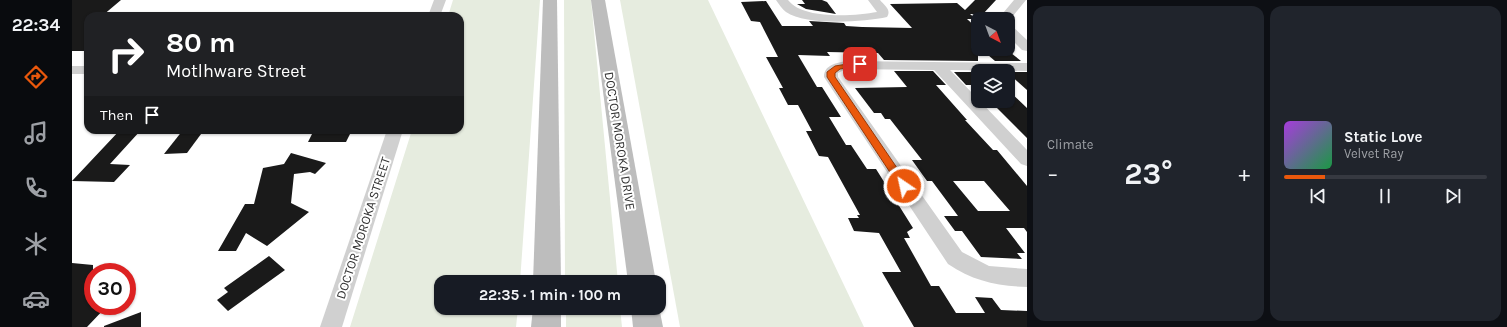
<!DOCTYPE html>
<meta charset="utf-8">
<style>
:root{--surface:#171b24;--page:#20242c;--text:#f1f3f6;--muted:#9ea1a6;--line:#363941;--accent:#ea580c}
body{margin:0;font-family:Karla,sans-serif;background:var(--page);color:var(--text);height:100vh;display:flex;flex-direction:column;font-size:15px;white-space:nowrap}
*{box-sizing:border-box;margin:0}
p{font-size:13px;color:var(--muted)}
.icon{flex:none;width:22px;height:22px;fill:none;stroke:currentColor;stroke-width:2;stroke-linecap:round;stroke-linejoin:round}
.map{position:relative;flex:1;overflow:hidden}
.panel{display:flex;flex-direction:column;gap:6px;padding:6px;background:#0d0f14;width:480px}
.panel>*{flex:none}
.hud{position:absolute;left:12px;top:12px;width:380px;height:122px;border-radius:12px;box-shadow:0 1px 3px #0004;background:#202124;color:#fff;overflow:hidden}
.needle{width:26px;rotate:139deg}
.tools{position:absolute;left:899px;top:12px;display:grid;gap:8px}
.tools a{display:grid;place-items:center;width:44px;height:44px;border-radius:8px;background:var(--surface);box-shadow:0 1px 3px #0004;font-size:20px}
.speed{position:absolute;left:12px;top:263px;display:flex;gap:8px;font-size:20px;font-weight:700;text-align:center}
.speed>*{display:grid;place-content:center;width:52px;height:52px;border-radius:50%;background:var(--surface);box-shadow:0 1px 3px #0004;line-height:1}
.speed .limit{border:6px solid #d22;background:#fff;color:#111}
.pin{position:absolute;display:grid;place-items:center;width:34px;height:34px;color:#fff;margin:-17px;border-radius:8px;box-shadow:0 2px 6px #0006}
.me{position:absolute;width:44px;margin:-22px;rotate:326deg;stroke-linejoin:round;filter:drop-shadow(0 0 3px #0008)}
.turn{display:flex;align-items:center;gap:14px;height:84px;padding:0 16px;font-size:18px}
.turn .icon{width:52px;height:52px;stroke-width:2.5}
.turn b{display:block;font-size:28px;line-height:34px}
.then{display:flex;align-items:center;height:38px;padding:0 16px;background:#0003;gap:8px;font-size:15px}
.big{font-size:30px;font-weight:700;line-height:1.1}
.panel .widget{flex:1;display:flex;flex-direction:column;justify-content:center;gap:6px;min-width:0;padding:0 14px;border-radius:12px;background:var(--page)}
.song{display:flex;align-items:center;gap:12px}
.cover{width:48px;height:48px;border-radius:6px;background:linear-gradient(135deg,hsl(280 70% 55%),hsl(140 70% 35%))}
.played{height:4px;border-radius:2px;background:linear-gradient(90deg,var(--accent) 20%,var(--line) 20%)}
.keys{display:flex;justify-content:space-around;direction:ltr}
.heat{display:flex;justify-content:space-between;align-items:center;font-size:22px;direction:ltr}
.panel .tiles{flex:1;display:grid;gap:6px;grid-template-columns:repeat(2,1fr)}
.trip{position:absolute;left:362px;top:275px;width:232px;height:40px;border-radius:12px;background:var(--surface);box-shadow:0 1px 3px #0004;font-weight:700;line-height:40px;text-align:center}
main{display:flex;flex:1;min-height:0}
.tabs{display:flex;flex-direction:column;width:72px;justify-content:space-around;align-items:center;background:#090b0e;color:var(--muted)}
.tabs .icon{width:28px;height:28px}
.tabs .on{color:var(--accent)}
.tabs b{font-size:18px;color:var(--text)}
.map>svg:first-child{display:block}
</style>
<main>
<nav class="tabs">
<b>22:34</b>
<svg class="icon on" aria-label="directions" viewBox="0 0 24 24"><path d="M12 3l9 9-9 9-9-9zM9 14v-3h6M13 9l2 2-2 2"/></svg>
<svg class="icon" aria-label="music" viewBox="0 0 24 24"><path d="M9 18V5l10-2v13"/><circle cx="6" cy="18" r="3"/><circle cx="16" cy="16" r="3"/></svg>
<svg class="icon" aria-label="phone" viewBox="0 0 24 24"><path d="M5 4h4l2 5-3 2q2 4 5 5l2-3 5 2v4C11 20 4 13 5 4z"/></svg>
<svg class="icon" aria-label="climate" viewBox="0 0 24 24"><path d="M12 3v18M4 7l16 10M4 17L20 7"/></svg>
<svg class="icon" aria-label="car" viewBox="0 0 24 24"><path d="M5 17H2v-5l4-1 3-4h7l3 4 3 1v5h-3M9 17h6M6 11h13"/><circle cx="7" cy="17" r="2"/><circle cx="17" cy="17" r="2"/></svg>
</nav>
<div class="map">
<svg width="955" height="327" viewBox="0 0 955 327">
<rect width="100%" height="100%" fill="#fff"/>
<!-- green -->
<g fill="#e6ecdf">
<path d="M381,0H468L448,282H369V308H446L444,327H278L340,130H388V16H376Z"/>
<path d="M492,0H519L546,282H493Z"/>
<path d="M548,0H636L792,327H608Z"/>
<path d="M494,308H548L550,327H494Z"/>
</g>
<!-- building -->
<g fill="#1a1a1a" fill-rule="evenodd">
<path d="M0,0H49L30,16H16V51H0Z"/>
<path d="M730,0H750L755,2L764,14L734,9L725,4H733Z"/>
<path d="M903,0H924L911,14H898L904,19H895L906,29V61L812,60L806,53L755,52L758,56L726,55L745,87H750L769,117H757L774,145H779L795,169H804L841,228L835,232L838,238H832L859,286H867L884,313H913L903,297L920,298L929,310L955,311V327H842L810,272H829L807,233L782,231L776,218H787L785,215H788L756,157L747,156L734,131H740L726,105H716L707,88H711L694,57H706L688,22L679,21L669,2L694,1L710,26H741L737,21L772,23L774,26L790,27L840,28L818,4L885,3L893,10Z"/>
<path d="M909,49H934L949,61H923Z"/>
<path d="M822,71H861L874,85H864L895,120H893L921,150H925L955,186V232L952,228H934L953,253H945L950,259L909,257L890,231H883L872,216H886L860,181H855L840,160H850L818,119H813L809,113H802L783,88L835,87ZM881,181H912L938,211H906Z"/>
<path d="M882,72H906V85H894Z"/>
<path d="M936,72H955V90L936,73Z"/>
<path d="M936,90L955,108V138L918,101H936Z"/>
<path d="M48,130H69L38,164L58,165L42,182L0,181Z"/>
<path d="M111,130H132L115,153L92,154Z"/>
<path d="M242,130H280L274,142H236Z"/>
<path d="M219,153L254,163L243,174L238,172L222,174L219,203L237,212L195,246L174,233L164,251H146L173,204H182L191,168L212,164Z"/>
<path d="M197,256L213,270L156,311L145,300L156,292L152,288Z"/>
<path d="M0,263L21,265V306H35L15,327H0Z"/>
<path d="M69,312V327H32V326Z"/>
</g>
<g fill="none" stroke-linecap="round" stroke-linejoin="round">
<!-- street -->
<g fill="#d0d0d0" fill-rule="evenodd">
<path d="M362,0H374L368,16H356Z"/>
<path d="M704,0H716C731,20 783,16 805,12L796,0H808C812,5 820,10 815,17C792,22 734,26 714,12C710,9 707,4 704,0Z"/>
<path d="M942,0H954L936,22V19H926Z"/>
<path d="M936,25L940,26L955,40V51L950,50L936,36Z"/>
<path d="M774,61L955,63V71L878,70L955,150V166L949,164L862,70L774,69L766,73V77L890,252L917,266L955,269V287C925,286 901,281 876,264L752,77C752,65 764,63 774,61Z"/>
<rect x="0" y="66" width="16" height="8"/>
<path d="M315,130H331L270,327H248Z"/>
</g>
<!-- secondary -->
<g fill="#bdbdbd" fill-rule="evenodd">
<path d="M471,0H485L489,282H461Z"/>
<path d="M519,0H533L584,282H556Z"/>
<path d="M587,307L591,327H561L559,308Z"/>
<path d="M461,308H489V327H459Z"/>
</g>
</g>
<!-- route -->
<path fill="#ea580c" stroke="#983908" d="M788,62L791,63V66L768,69L763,73V77L836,184V189H829L755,77V72L763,66Z"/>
<g text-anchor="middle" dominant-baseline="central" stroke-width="4" stroke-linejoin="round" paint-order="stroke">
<!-- street labels -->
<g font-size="13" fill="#333" stroke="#fff">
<text transform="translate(548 141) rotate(81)">DOCTOR MOROKA DRIVE</text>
<text transform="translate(291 228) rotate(-72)">DOCTOR MOROKA STREET</text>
</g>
</g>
</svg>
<div class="tools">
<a><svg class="needle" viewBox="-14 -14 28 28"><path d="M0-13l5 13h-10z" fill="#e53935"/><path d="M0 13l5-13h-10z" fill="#9ea1a6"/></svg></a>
<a><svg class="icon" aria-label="layers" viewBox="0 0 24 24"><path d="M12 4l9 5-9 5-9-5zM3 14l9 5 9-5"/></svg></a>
</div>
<div class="speed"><div class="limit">30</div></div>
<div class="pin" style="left:788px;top:64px;background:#d93025"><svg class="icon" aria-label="arrive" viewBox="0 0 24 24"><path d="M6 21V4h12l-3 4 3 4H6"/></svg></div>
<svg class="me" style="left:832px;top:186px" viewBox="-20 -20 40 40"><circle r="17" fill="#ea580c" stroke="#fff" stroke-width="3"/><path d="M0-11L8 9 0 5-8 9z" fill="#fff"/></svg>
<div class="trip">22:35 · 1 min · 100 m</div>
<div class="hud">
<div class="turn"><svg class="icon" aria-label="right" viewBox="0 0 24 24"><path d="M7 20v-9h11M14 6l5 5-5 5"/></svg><div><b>80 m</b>Motlhware Street</div></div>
<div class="then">Then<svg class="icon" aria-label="arrive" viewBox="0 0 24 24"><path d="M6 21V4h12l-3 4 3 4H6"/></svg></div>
</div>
</div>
<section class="panel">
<div class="tiles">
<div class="widget"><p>Climate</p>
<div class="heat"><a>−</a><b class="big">23°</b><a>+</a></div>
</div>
<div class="widget">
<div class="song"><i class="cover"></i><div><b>Static Love</b><p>Velvet Ray</p></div></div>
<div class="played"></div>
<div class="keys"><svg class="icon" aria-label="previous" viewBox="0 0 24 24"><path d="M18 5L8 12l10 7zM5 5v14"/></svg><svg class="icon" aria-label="pause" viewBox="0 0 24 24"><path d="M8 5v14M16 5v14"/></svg><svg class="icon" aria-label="next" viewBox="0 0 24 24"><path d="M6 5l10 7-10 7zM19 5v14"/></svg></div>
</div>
</div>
</section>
</main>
